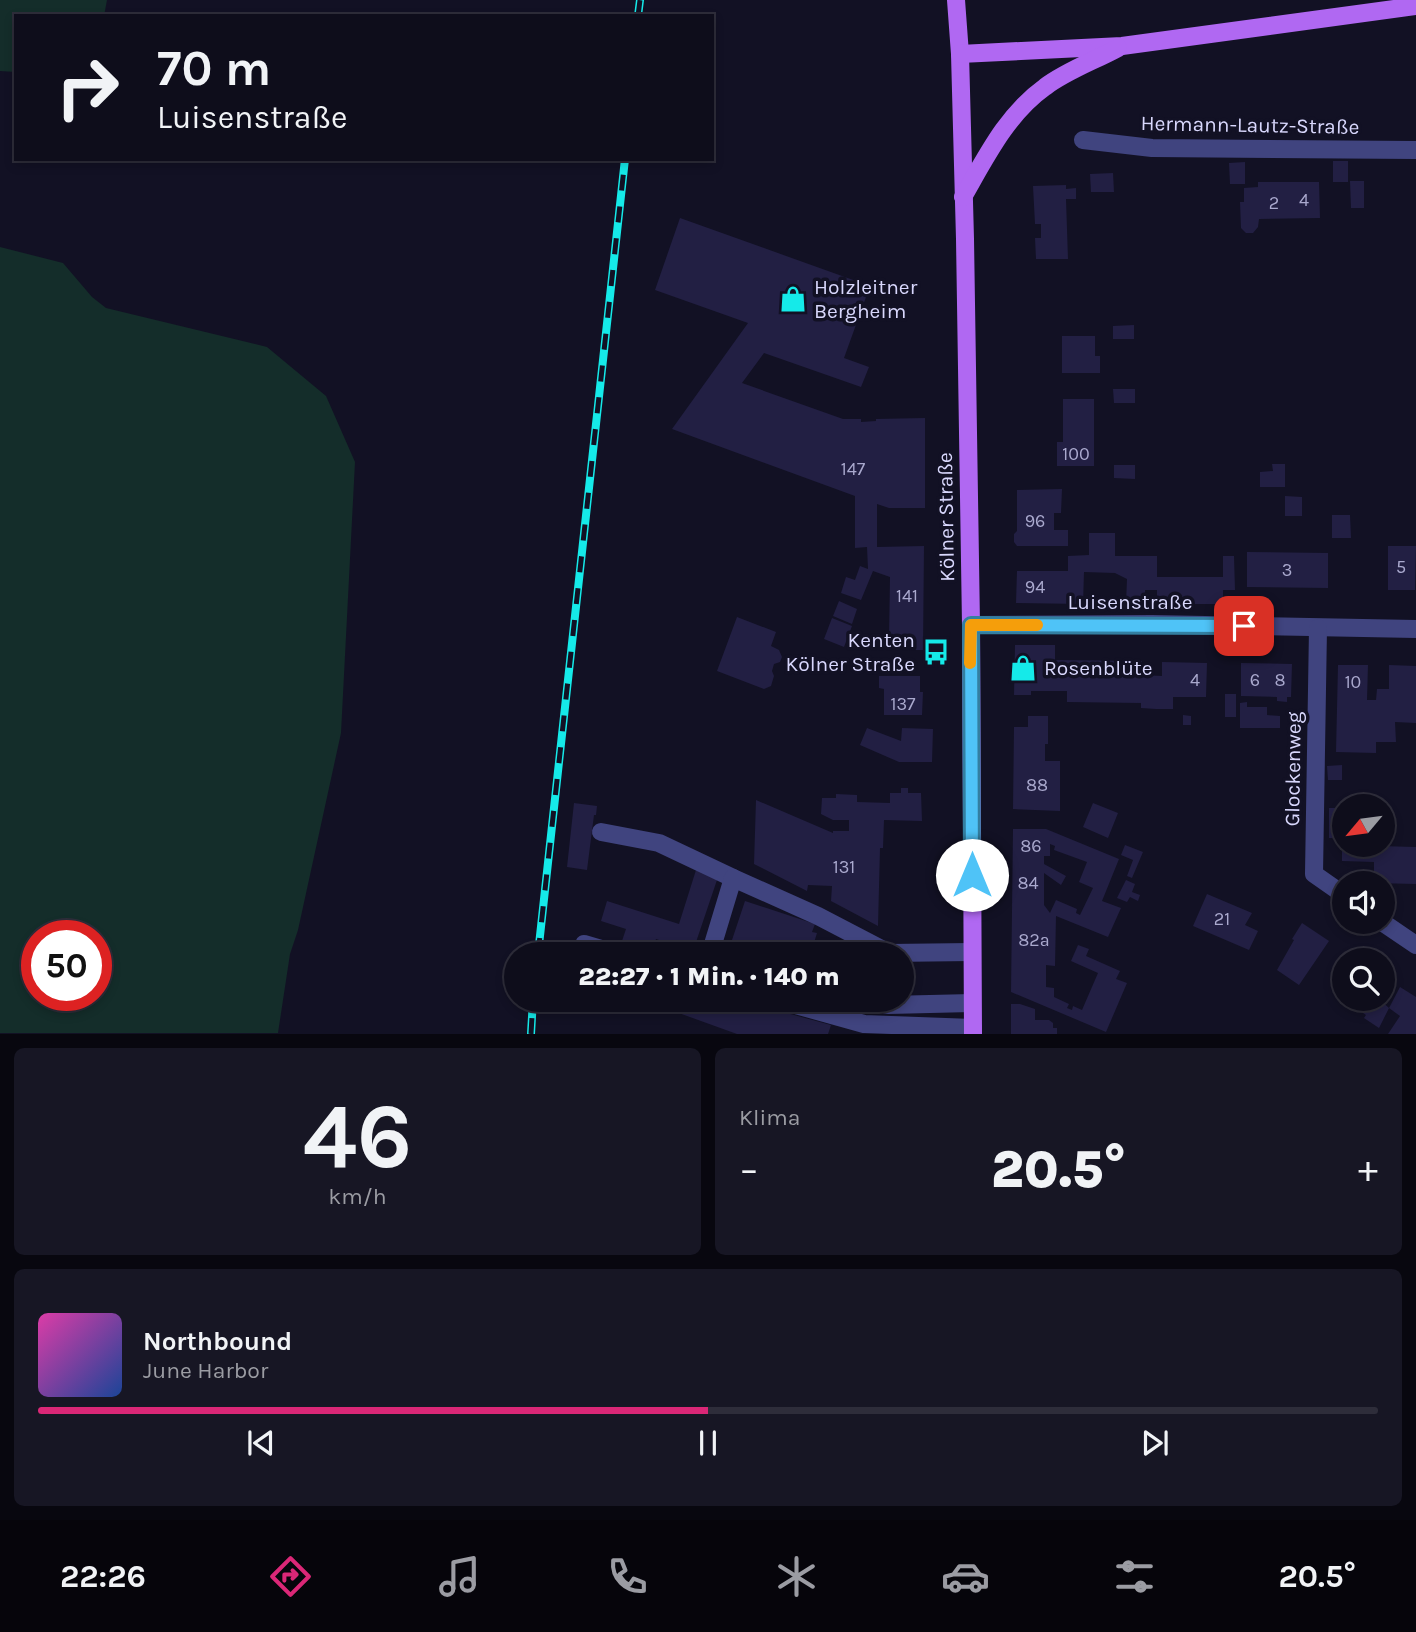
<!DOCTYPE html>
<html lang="de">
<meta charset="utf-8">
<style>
:root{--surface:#0e0d1b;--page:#171624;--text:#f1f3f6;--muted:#9b9ca3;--line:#2e2d3a;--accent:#db2777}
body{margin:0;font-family:Karla,sans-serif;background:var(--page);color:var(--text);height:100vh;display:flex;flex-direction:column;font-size:26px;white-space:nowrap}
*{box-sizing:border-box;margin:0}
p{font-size:23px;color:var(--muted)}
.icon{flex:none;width:38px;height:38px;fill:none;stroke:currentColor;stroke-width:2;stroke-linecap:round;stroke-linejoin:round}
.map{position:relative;height:1034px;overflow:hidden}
.sheet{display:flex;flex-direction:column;gap:14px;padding:14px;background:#08070f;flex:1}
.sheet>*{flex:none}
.top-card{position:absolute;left:14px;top:14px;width:700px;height:147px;border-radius:0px;box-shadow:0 4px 10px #0003,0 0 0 2px var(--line);background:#0e0d1b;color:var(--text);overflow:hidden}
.needle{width:46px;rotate:241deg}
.tools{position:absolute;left:1332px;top:794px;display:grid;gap:14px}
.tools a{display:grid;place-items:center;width:63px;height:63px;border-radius:50%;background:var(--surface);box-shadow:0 4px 10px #0003,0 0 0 2px var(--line);font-size:35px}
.speed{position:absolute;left:21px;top:920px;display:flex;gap:14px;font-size:35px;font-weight:700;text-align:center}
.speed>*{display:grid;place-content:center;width:91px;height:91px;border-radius:50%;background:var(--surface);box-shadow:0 4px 10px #0003,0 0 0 2px var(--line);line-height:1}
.speed .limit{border:10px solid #d22;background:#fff;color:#111}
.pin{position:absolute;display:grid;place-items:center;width:60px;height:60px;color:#fff;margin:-30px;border-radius:14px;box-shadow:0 4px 10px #0006}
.me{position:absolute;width:77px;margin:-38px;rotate:0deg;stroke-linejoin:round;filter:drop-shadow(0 0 5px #0008)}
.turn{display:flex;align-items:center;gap:24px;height:147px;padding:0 28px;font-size:32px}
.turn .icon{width:91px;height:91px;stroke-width:2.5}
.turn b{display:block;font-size:49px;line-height:60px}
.big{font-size:52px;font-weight:800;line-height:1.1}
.sheet .card{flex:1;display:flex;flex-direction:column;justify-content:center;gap:10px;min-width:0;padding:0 24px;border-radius:10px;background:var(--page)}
.sheet .dial{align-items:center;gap:0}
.dial b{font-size:91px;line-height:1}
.song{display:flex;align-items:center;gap:21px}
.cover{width:84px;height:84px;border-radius:10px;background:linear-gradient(135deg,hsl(320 70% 55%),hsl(220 70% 35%))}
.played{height:7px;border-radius:4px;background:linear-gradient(90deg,var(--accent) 50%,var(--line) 50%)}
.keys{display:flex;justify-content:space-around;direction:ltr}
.heat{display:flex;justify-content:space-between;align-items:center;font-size:38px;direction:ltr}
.sheet .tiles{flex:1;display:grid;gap:14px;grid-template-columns:1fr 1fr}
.card:last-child{grid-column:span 2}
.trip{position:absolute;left:504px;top:942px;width:410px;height:70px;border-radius:35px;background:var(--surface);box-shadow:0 4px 10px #0003,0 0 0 2px var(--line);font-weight:800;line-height:70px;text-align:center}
.dock{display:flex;height:112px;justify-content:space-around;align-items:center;background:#06050b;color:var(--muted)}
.dock .icon{width:49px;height:49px}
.dock .active{color:var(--accent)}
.dock b{font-size:32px;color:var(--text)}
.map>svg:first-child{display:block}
</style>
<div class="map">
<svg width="1416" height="1034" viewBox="0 0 1416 1034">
<rect width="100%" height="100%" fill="#121124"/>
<!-- green -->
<g fill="#142d2a" fill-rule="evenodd">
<path d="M0,0H107L104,16H16V72L0,71Z"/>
<path d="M0,247L63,263L92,297L106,308L267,347L326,396L355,462L341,733L298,930L290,954L278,1033H0ZM37,936H96V996H37Z"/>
</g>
<!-- building -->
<g fill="#221f43" fill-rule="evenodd">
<rect x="1333" y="161" width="15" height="21"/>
<path d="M1245,162V184H1230L1229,163Z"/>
<path d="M1113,173L1114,192H1091L1090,174Z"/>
<path d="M1350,181H1364V208H1351Z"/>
<path d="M1258,182H1319L1320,218L1259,219L1258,227L1253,233H1246L1241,228L1240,202H1244V188L1258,187Z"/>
<path d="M1066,185V189L1076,188V199H1066L1068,259H1036L1035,238H1041V224H1035L1033,186Z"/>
<path d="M680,218L870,286L844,358L869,367L861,387L764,353L742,383L843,419H861V422L876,421V419L925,418V508H889L877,504V547L924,546L923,650H910V640L889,638L890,577L873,571L861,600L841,593L846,577L855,580L860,566L868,569L867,547L855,548V496L672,429L748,323L655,290Z"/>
<path d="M1134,325V339H1113V326Z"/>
<path d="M1062,336H1095V356H1100V373H1062Z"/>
<path d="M1113,389H1135V403H1114Z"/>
<path d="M1063,399H1094V466H1057V442H1063Z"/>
<path d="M1272,464H1285V487H1260V472L1273,471Z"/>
<path d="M1114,465H1135V479L1114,478Z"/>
<path d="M1062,489L1061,513H1054V530H1068V546H1017L1014,542V534L1017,531V490Z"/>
<path d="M1285,496L1302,497V516H1285Z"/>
<path d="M1332,515H1350L1351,538H1332Z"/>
<path d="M1089,533H1115V556H1157V577H1223V556H1234L1235,590H1223V604H1157V590H1145V605L1126,604L1127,579L1115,573L1084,572L1083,604L1016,603L1017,571H1068V556L1089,555Z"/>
<path d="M1388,546H1416L1415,590H1388Z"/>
<path d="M1247,552L1328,553V588L1247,587Z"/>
<path d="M839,601L857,609L852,624L833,616Z"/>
<path d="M737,617L776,632L771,646L779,650L782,657L780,662L774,664L772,671L774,676L771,686L764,689L717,671Z"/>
<path d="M832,618L852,626L844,647L824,639Z"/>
<path d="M1015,645H1055V660L1142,661L1141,675L1162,676V662L1207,663L1206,697H1173V709H1156L1141,708V703L1067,702V691H1031V695H1014Z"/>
<path d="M1241,663L1292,664L1291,697H1287V702L1277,701V697L1241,696Z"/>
<path d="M1338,665H1368L1367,700H1376L1377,689H1389V665L1416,666V723L1395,722L1396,742H1376V753L1336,752Z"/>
<path d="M879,676H920V692H923L922,715H884V689L879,688Z"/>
<rect x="1225" y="694" width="11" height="23"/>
<path d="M1247,702V707H1267V715L1280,716V728H1240V703Z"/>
<path d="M1183,715L1191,716V725H1183Z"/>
<path d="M1028,716H1048V744H1045V761H1060V811L1013,809L1014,727H1028Z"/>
<path d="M867,728L901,741L902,728L933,729L932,762H899L860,745Z"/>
<path d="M1342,765V780H1328L1327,766Z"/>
<path d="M901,788H908V793H921L922,821L884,820L883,848H880L878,926L831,901L832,886L808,885L807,891L754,864L756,800L833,833V831H849V820H833L821,814L822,798H836V794L857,795V802L890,803V793H901Z"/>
<path d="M574,803L597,806L596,815H594L587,870L567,867Z"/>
<path d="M1093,803L1118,813L1108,838L1083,827Z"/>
<rect x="1329" y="808" width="15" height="30"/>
<path d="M1013,829H1046L1119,859L1102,901L1121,908L1108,937L1056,916L1055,966L1046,965V987L1054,988V997L1069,1004L1067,1008L1072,1010L1073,1006L1082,1010L1098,973L1071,961L1078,945L1089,949L1086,956L1120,971L1116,979L1127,983L1106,1032L1011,992ZM1050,844L1055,846L1054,850L1087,862L1079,882L1093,888L1080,915L1076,913L1077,909L1056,900L1050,913L1044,905V873L1061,885L1066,876L1044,864V856H1050Z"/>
<path d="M1125,845L1143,852L1132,878L1127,876L1133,860L1121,855Z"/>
<path d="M1342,845L1416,847V884L1374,883V862L1342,861Z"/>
<path d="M696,870L718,877L693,951L656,939L652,950L622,941L626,929L601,921L607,901L679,924Z"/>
<path d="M1126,880L1135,884L1132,892L1140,895L1138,901L1130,897L1127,902L1117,898Z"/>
<path d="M1207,894L1252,913L1245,925L1258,931L1249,950L1193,926Z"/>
<path d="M745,901L815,924L812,932L817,933L813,946L832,945L833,954H734L728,952Z"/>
<path d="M1302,923L1329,941L1299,985L1277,970L1294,940L1292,939Z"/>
<path d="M905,965L906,994L901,995V966Z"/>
<path d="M1382,975L1391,981L1382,994Z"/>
<path d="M1400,987L1416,997V1034H1388L1400,1016L1389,1008L1379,1028L1364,1018L1366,1015L1343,999H1379L1389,1008Z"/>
<path d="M680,999H689L716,1009L719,999H735L831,1025L828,1034H737L676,1012Z"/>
<path d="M1011,1004H1020L1035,1009V1020H1049L1053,1023V1028H1057V1034H1011Z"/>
</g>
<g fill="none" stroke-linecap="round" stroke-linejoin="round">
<!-- minor -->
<g stroke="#40447f" stroke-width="18">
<path d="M1083,140L1152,148L1416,150"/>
<path d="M971,625L1152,624L1416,629"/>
<path d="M1318,628L1314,874L1344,895"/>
<path d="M601,832L659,843L733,878"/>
<path d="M1382,922L1416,945"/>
<path d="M584,944L618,954"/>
<path d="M710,954L733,878L818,916L889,953L972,952"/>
<path d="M774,999L864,1024L973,1028"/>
<path d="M854,999L888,1005L972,1003"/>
</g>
<!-- major -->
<g stroke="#b068f2" stroke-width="18">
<path d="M956,0L960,54L965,239L971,625L973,1034"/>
<path d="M960,54L1122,46L1416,6"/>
<path d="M963,197C986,157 1007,114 1045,87C1066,71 1094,61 1118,48"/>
</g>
<!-- rail casing -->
<g stroke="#15eae9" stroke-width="8">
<g id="rail">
<path d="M638,16L640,0"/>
<path d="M538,954L625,159"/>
<path d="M531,1034L533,999"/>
</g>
</g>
<!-- rail -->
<use href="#rail" stroke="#121124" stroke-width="5" stroke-dasharray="16" stroke-linecap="butt"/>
</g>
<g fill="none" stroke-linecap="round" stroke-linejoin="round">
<!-- route casing -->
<g stroke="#337fa1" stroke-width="18">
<path id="route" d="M972,875L971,625L1244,626"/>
</g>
<!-- route -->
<use href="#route" stroke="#4fc3f7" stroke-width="12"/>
<!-- slow -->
<path stroke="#f59e0b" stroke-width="12" d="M970,663L971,625H1037"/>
</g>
<!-- icons -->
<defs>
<g id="shop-bare" transform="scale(2.1)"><path d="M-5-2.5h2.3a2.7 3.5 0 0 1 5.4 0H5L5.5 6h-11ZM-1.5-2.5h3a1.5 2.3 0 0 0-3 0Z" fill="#15eae9" stroke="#121124" stroke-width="2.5" paint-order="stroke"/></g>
<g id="bus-bare" transform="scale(2.1)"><path d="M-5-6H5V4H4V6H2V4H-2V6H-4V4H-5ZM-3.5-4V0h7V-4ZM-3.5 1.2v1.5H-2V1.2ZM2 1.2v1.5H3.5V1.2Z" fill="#15eae9" stroke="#121124" stroke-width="2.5" paint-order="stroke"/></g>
</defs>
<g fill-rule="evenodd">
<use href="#shop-bare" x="793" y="299"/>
<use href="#bus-bare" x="936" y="652"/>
<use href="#shop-bare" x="1023" y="668"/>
</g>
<g text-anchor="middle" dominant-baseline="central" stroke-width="7" stroke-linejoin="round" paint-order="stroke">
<!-- number labels -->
<g font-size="18" fill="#aaa9ce">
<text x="1304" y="200">4</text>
<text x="1274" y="203">2</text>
<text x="1076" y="454">100</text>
<text x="853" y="469">147</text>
<text x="1035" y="521">96</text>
<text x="1401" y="567">5</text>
<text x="1287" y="570">3</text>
<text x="1035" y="587">94</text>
<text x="907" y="596">141</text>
<text x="1195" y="680">4</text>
<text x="1255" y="680">6</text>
<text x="1280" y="680">8</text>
<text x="1353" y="682">10</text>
<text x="903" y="704">137</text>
<text x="1037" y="785">88</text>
<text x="1031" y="846">86</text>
<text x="844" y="867">131</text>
<text x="1028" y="883">84</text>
<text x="1222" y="919">21</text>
<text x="1034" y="940">82a</text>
</g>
<!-- street labels -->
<g font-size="21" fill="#d8d7fc" stroke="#121124">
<text transform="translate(1250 125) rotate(1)">Hermann-Lautz-Straße</text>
<text transform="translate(946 517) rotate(-91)">Kölner Straße</text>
<text x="1130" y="602">Luisenstraße</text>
<text transform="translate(1293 769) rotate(-89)">Glockenweg</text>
</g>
<!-- poi labels -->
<g font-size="21" fill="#d8d7fc" stroke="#121124" text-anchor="start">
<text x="814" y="287">Holzleitner<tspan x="814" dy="24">Bergheim</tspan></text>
<text x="915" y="640" text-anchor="end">Kenten<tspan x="915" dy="24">Kölner Straße</tspan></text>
<text x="1044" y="668">Rosenblüte</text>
</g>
</g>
</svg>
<div class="tools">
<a><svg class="needle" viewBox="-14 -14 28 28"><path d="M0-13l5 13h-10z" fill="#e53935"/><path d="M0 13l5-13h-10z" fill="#9b9ca3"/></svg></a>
<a><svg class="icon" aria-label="sound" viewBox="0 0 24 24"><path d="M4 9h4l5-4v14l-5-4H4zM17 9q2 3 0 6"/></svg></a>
<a><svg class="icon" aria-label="search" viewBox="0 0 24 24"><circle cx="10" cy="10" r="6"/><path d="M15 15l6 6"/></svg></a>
</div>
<div class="speed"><div class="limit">50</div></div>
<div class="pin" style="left:1244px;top:626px;background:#d93025"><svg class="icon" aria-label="arrive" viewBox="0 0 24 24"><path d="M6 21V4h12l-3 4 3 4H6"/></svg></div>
<svg class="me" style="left:972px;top:875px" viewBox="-20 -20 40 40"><circle r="19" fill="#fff"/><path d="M0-13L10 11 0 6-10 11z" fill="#4fc3f7"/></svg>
<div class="trip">22:27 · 1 Min. · 140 m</div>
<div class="top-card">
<div class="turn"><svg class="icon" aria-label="right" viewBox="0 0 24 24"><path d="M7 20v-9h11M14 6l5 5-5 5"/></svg><div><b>70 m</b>Luisenstraße</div></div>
</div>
</div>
<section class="sheet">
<div class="tiles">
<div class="card dial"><b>46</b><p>km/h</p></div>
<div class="card"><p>Klima</p>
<div class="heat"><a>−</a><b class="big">20.5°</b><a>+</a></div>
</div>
<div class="card">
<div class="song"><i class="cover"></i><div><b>Northbound</b><p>June Harbor</p></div></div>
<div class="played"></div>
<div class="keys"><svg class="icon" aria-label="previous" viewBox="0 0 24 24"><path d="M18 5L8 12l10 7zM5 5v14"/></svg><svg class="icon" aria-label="pause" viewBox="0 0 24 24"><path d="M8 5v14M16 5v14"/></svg><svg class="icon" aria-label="next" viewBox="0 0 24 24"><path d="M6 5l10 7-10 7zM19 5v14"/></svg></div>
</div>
</div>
</section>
<nav class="dock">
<b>22:26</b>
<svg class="icon active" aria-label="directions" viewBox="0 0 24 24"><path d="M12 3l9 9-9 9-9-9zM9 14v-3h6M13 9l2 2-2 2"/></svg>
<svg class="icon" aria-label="music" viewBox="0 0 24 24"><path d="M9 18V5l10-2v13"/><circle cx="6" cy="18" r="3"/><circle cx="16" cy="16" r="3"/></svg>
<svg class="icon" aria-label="phone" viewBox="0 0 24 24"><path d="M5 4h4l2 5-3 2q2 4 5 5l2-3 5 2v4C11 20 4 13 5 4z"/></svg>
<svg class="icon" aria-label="climate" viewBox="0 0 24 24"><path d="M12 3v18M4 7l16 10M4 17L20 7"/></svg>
<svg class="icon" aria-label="car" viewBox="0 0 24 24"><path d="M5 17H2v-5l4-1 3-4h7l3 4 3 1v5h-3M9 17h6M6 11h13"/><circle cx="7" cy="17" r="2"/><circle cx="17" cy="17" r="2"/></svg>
<svg class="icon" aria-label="filters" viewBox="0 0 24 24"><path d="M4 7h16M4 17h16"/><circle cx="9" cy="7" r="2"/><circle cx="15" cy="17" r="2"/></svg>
<b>20.5°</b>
</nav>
